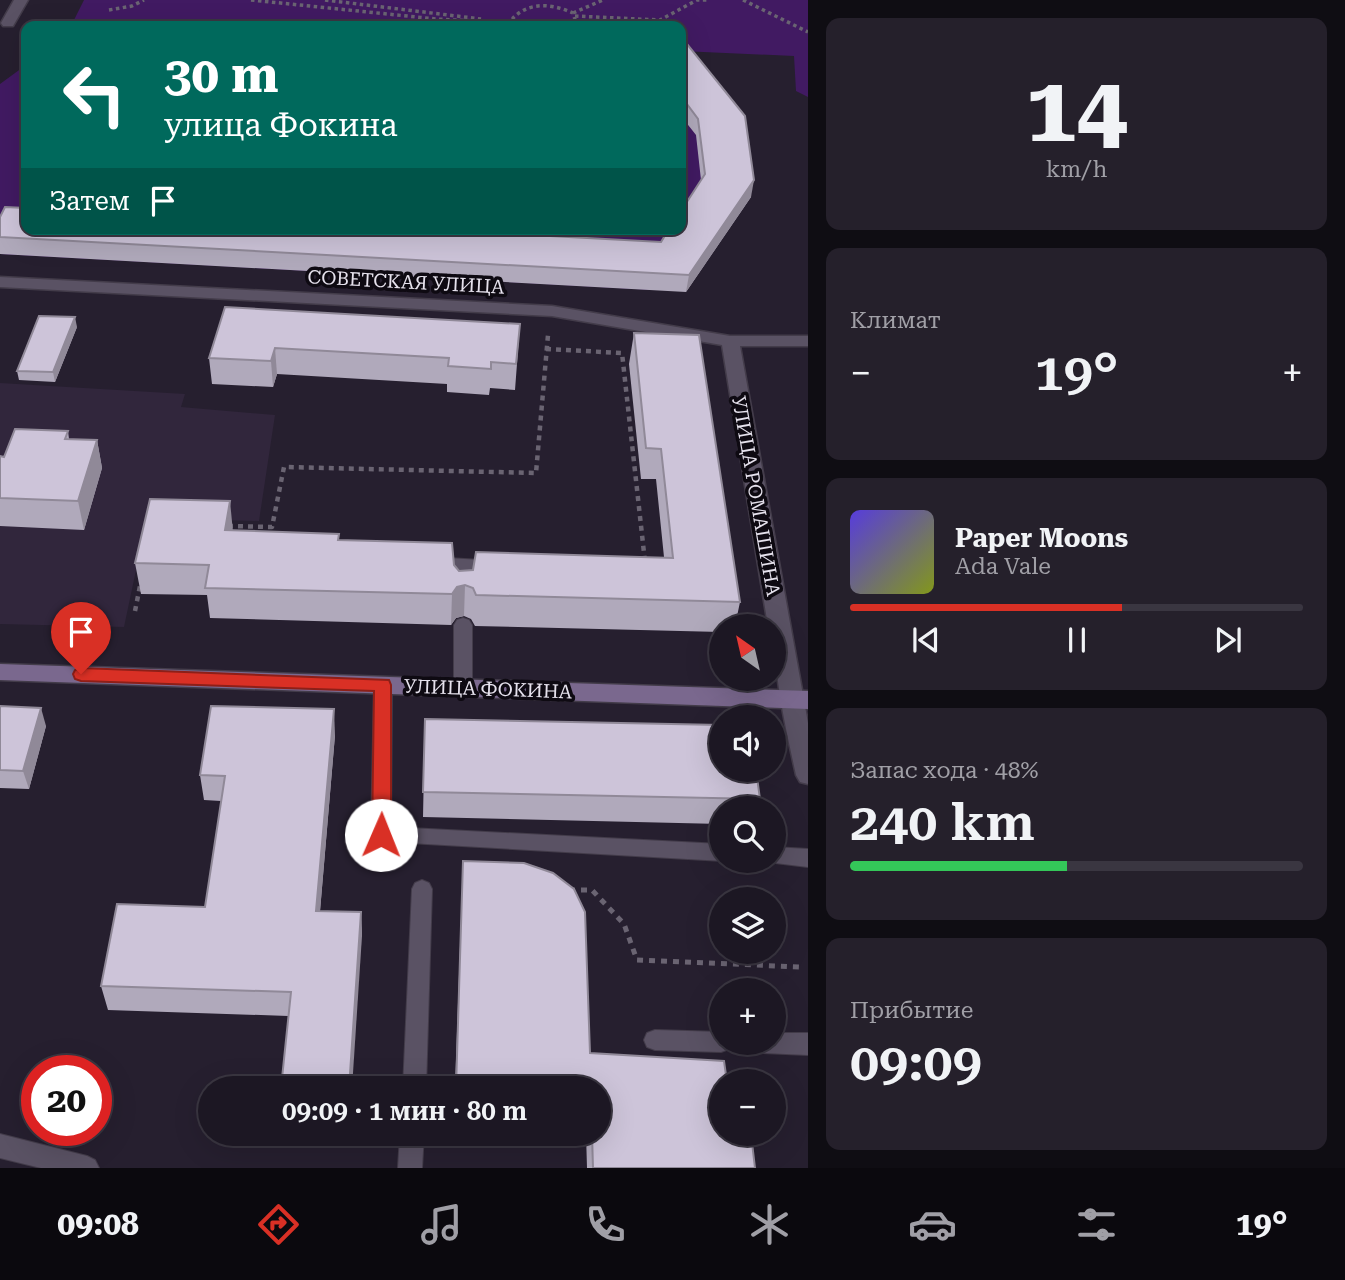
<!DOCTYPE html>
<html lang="ru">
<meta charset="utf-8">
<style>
:root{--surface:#1c1723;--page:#25202b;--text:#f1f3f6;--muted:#a09fa6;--line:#3a3641;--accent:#d93025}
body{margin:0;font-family:"Roboto Serif",serif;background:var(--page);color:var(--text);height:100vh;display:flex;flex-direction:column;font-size:26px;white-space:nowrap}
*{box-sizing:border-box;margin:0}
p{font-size:23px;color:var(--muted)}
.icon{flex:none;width:38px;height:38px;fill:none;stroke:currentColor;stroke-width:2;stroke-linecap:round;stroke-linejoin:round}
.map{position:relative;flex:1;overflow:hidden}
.details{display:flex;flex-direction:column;gap:18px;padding:18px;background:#0f0d13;width:537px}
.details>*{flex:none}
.hud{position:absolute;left:21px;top:21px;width:665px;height:214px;border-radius:14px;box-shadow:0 7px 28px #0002,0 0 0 2px var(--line);background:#00695c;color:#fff;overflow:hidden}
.needle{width:46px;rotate:326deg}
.buttons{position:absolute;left:709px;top:614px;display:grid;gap:14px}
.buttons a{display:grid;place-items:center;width:77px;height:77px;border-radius:50%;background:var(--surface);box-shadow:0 7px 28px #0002,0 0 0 2px var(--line);font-size:35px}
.speed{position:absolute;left:21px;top:1055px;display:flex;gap:14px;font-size:35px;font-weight:700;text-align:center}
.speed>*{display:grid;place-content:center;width:91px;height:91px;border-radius:50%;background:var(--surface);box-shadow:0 7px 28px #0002,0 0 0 2px var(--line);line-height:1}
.speed .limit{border:10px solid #d22;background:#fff;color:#111}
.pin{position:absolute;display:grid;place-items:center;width:60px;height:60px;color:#fff;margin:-72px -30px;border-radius:50% 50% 50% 0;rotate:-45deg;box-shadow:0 0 7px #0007}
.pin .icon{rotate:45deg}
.me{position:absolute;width:77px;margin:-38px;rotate:1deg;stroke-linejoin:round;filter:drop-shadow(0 0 5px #0008)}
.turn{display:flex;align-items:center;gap:24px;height:147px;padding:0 28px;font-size:32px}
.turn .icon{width:91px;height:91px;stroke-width:2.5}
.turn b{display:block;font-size:49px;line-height:60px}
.then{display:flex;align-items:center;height:66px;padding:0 28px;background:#0003;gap:14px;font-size:26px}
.big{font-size:52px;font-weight:600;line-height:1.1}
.details .card{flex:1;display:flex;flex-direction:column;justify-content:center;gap:10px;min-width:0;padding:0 24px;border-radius:14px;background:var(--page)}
.details .dial{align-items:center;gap:0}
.dial b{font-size:91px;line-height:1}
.song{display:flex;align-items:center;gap:21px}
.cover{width:84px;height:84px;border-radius:10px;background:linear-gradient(135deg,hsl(250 70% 55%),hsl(70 70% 35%))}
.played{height:7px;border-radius:4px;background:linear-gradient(90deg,var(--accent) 60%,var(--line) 60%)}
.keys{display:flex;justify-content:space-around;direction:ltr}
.heat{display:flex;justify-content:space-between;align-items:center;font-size:38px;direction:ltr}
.charge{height:10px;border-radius:5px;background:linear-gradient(90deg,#34c759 48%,var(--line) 0)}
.trip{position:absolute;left:198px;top:1076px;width:413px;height:70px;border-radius:35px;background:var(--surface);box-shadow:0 7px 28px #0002,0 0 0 2px var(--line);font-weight:600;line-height:70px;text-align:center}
.tab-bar{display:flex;height:112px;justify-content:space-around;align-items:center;background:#0b090e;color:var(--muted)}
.tab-bar .icon{width:49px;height:49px}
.tab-bar .on{color:var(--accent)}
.tab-bar b{font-size:32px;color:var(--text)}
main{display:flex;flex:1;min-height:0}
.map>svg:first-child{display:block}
</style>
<main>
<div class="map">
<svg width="808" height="1168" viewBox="0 0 808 1168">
<rect width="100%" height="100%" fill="#261f2f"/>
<!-- built -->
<path fill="#31263c" d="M0,383L185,394L181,407L275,415L259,521L147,518L124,627L0,624Z"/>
<!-- green -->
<g fill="#411a62">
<path d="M84,0H808V97L796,91L794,56L681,51V26H127L72,24Z"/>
<path d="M26,65V229H681V90L742,133L653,290L0,254V84Z"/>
</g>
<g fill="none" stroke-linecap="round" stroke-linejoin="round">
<!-- lane casing -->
<g stroke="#433c4a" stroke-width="2">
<g id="lane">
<path d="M431,557L498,561L507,567L498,573L431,569L422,563Z"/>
<path d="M463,618L469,620L472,625V688L470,693H456L454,688V625L457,620Z"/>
<path d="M383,678L390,680L392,685L391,827L721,844L723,861L374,841L371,835L374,685L376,680Z"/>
<path d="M774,847L808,849V867L767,862L774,861Z"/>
<path d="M422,880L429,883L432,889L426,1088H403L412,889L415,883Z"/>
<path d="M655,1030L721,1032V1043H732L729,1049L721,1052L655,1050L647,1047L644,1040L647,1033Z"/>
<path d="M774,1033H808V1055L763,1053L755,1050L752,1043H774Z"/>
<path d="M0,1134L87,1156L95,1160L99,1168H41L0,1158Z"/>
<path d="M400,1134H424L422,1168H398Z"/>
</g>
</g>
<!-- street casing -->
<g stroke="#433c4a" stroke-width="3">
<g id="street">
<path d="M14,0H28L13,26H3L1,23Z"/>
<path d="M0,277L552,306L730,336H808V346H740L808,723V784L800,782L796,775C785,725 774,677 774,626H768L722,345L552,316L0,287Z"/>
</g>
</g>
<!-- secondary casing -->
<g stroke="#433c4a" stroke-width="3">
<path id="secondary" d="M0,664L808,691V709L0,680Z"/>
</g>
<!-- path-far2 -->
<g stroke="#6a6472" stroke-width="3.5" stroke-dasharray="3.5 3.5" stroke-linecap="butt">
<path d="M251,0L436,19L513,23"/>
<path d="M325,0L481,19"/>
<path d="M743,0L808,32"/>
<path d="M109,10L132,6L144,0"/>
<path d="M573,13L603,0"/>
<path d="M575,16L660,20L697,0H708"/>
<path d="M516,26L513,18C530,1 553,4 573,13L577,26"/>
</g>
<!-- path-far1 -->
<g stroke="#6a6472" stroke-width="4.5" stroke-dasharray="5 5" stroke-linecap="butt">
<path d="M546,349L622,353L645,562"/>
<path d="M228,526L272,527L284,467L536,473L548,335"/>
<path d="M135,611L141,581"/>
</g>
<!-- path -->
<path stroke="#6a6472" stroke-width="5" stroke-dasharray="6 6" stroke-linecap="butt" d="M569,890H592L624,924L637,960L801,967"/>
<!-- lane -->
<use href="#lane" fill="#5a5264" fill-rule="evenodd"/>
<!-- street -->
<use href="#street" fill="#5a5264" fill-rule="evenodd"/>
<!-- secondary -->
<use href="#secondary" fill="#7a688e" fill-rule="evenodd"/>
</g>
<!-- wall -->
<g fill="#b0a9bb">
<path d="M681,39L751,197L686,292L0,254V217L661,242L701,180L696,135L681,116Z"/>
<path d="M225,307L520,324L515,390L490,388L489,395L447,392V384L277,374L273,387L212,384L209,358Z"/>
<path d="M77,327L55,382L19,380L17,371Z"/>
<path d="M634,333L740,602L735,626H721V632L475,626L471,619L464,616L456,618L451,625L210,618L207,595L141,594L135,563L233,530L339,540L454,565L459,571L664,557L656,479H641L629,364Z"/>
<path d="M68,431L69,439L97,440L102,468L84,530L0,526V456L4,457Z"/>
<path d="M0,706L46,726L29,789L0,788Z"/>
<path d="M425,719L760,799L758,808H721V824L423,817Z"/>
<path d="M335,735L320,911L361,912L362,936L288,1016L108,1010L101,986L205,907L221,801L204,800L200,775Z"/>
<path d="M463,861L590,1053L721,1082L755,1168H587L586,1134H598V1088H455Z"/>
</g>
<!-- shaded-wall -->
<g fill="#908998">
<path d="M754,180L751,197L686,292L689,275Z"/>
<path d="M75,317L77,327L55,382L53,372Z"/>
<path d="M275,348L277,374L273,387L271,361Z"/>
<path d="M97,440L102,468L84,530L78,501Z"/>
<path d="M230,501L233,532L225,530Z"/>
<path d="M465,585L464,616L456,618L451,625L452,594L457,587Z"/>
<path d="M41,708L46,726L29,789L23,771Z"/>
<path d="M334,709L335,735L318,935L316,911Z"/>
<path d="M361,912L362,936L352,1088H349Z"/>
</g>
<!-- building -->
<g fill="#cdc4d9" stroke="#908998" stroke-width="2">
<path d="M681,39H683L745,116L754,180L689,275L0,237V217L5,207L26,208V229H417L661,242L669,229H681V211L705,174L698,119L681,96Z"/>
<path d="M225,307L520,324L516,364L491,362V369L448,366L449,358L275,348L271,361L209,358Z"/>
<path d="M39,316L75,317L53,372L17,371Z"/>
<path d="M634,333L699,335L740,602L476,595L473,588L465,585L457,587L452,594L205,588L209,565L135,563L150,499L230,501L225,530L339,534L338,540L452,543L454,565L459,571L473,570L476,552L673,558L661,449L646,448Z"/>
<path d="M15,429L68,431L65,439L97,440L78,501L0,498V456L4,457Z"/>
<path d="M0,706L41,708L23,771L0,770Z"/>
<path d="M211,706L334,709L316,911L361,912L349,1088H281L291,992L101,986L117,904L205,907L225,776L200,775Z"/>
<path d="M425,719L721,725V770H756L760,799L423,792Z"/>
<path d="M463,861L524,863L553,873L574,889L585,912L590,1053L724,1061L727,1082H721V1134H751L755,1168H593L592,1134H598V1088H456Z"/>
</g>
<!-- route -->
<path fill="#d93025" stroke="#8d1f18" stroke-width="2" d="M81,668L389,680L391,685V835L388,840L381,842L375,840L372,835L374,691L81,681L75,679L73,674L75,670Z"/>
<g text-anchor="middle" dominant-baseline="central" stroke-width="7" stroke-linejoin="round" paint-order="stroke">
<!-- street labels -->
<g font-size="19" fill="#e6e2ed" stroke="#0e0a12">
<text transform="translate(406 282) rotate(3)">СОВЕТСКАЯ УЛИЦА</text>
<text transform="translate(756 496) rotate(80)">УЛИЦА РОМАШИНА</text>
<text transform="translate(488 689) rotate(2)">УЛИЦА ФОКИНА</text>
</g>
</g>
</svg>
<div class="buttons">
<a><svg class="needle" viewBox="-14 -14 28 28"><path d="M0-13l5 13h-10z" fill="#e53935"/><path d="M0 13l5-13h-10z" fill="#a09fa6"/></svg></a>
<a><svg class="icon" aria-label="sound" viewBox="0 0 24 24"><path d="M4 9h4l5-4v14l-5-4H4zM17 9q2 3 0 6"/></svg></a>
<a><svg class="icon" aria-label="search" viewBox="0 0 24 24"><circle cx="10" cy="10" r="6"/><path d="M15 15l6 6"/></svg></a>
<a><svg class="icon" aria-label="layers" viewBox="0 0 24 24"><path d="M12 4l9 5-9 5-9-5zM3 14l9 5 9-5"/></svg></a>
<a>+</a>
<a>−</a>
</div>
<div class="speed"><div class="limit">20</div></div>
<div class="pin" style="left:81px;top:674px;background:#d93025"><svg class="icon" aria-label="arrive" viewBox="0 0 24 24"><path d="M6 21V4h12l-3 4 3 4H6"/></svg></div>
<svg class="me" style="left:381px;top:835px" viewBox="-20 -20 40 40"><circle r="19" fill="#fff"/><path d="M0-13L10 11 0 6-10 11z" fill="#d93025"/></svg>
<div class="trip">09:09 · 1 мин · 80 m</div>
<div class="hud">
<div class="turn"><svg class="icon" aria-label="left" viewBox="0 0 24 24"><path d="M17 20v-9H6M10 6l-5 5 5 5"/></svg><div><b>30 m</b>улица Фокина</div></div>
<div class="then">Затем<svg class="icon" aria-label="arrive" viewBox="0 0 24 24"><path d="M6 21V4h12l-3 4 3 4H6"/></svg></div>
</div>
</div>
<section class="details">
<div class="card dial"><b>14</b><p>km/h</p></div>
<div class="card"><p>Климат</p>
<div class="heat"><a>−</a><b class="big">19°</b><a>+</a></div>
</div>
<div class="card">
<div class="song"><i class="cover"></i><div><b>Paper Moons</b><p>Ada Vale</p></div></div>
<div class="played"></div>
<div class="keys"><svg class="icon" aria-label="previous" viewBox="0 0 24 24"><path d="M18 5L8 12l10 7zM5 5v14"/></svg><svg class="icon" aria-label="pause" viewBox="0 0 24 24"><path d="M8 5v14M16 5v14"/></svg><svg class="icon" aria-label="next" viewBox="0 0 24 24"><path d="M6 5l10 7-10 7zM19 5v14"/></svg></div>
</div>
<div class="card"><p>Запас хода · 48%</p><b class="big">240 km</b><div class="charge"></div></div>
<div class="card"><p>Прибытие</p><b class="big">09:09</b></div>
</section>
</main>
<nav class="tab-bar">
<b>09:08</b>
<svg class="icon on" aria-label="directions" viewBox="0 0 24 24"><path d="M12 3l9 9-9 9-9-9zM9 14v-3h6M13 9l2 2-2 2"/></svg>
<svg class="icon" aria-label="music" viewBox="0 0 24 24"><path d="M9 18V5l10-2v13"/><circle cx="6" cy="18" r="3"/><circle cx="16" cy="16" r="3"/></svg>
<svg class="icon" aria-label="phone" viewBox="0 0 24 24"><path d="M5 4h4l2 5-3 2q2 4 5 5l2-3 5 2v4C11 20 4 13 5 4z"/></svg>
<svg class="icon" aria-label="climate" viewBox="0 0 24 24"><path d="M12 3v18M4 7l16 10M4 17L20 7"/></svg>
<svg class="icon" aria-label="car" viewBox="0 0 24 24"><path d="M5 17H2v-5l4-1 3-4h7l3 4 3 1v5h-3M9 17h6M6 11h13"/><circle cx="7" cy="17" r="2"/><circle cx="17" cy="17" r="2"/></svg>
<svg class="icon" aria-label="filters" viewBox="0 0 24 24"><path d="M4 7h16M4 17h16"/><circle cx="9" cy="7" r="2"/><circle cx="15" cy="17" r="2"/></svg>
<b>19°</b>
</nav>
